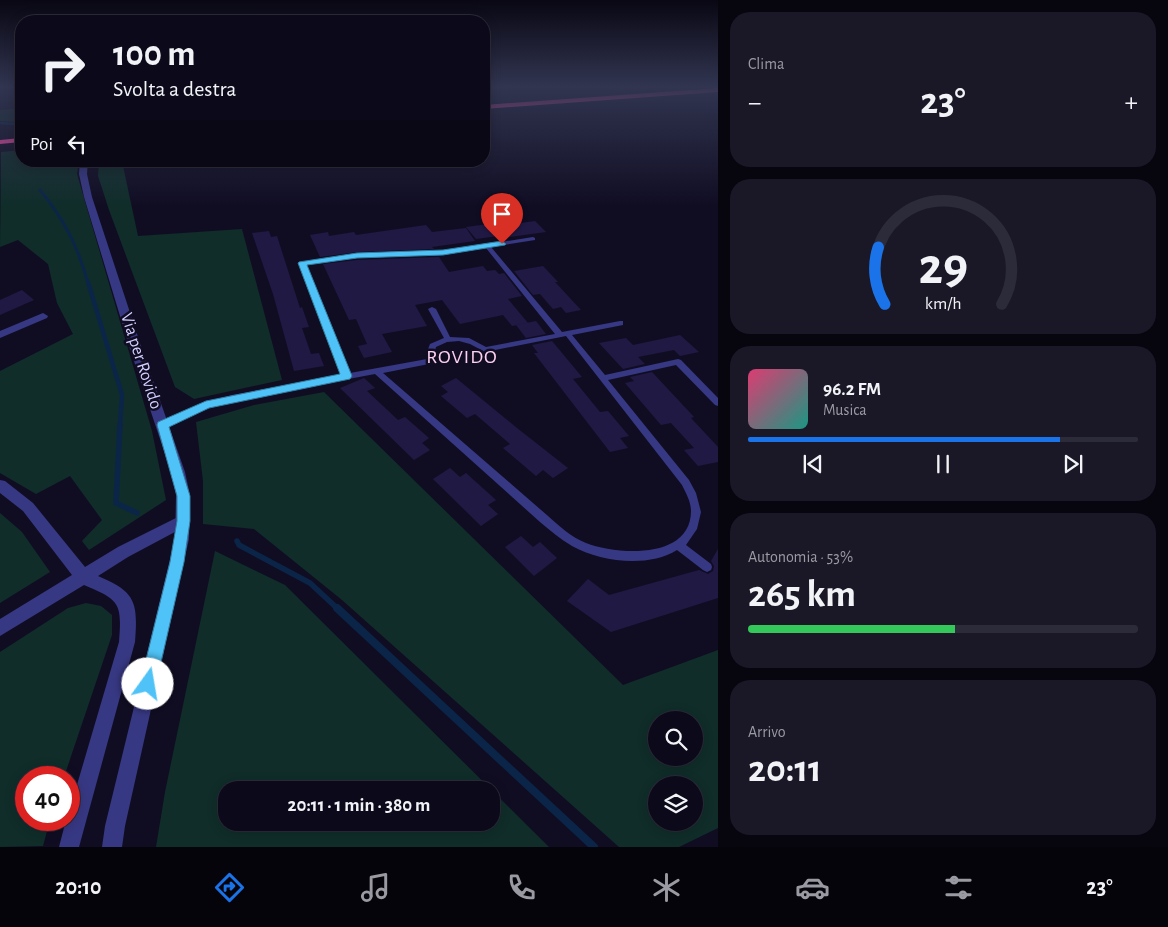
<!DOCTYPE html>
<html lang="it">
<meta charset="utf-8">
<style>
:root{--surface:#0c0a1a;--page:#1a1827;--text:#f1f3f6;--muted:#9a9aa2;--line:#2c2b39;--accent:#1a73e8}
body{margin:0;font-family:"Alegreya Sans",sans-serif;background:var(--page);color:var(--text);height:100vh;display:flex;flex-direction:column;font-size:19px;white-space:nowrap}
*{box-sizing:border-box;margin:0}
p{font-size:16px;color:var(--muted)}
.icon{flex:none;width:28px;height:28px;fill:none;stroke:currentColor;stroke-width:2;stroke-linecap:round;stroke-linejoin:round}
.map{position:relative;flex:1;overflow:hidden}
.drawer{display:flex;flex-direction:column;gap:12px;padding:12px;background:#07060e;width:450px}
.drawer>*{flex:none}
.banner{position:absolute;left:15px;top:15px;width:475px;height:152px;border-radius:20px;box-shadow:0 2px 12px #0003,0 0 0 1px var(--line);background:#0c0a1a;color:var(--text);overflow:hidden}
.tools{position:absolute;left:648px;top:711px;display:grid;gap:10px}
.tools a{display:grid;place-items:center;width:55px;height:55px;border-radius:50%;background:var(--surface);box-shadow:0 2px 12px #0003,0 0 0 1px var(--line);font-size:25px}
.speed{position:absolute;left:15px;top:766px;display:flex;gap:10px;font-size:25px;font-weight:700;text-align:center}
.speed>*{display:grid;place-content:center;width:65px;height:65px;border-radius:50%;background:var(--surface);box-shadow:0 2px 12px #0003,0 0 0 1px var(--line);line-height:1}
.speed .limit{border:8px solid #d22;background:#fff;color:#111}
.pin{position:absolute;display:grid;place-items:center;width:42px;height:42px;color:#fff;margin:-51px -21px;border-radius:50% 50% 50% 0;rotate:-45deg;box-shadow:0 0 5px #0007}
.pin .icon{rotate:45deg}
.me{position:absolute;width:55px;margin:-28px;rotate:13deg;stroke-linejoin:round;filter:drop-shadow(0 0 4px #0008)}
.turn{display:flex;align-items:center;gap:18px;height:105px;padding:0 15px;font-size:22px}
.turn .icon{width:65px;height:65px;stroke-width:2.5}
.turn b{display:block;font-size:35px;line-height:42px}
.then{display:flex;align-items:center;height:48px;padding:0 15px;background:#0003;gap:10px;font-size:19px}
.big{font-size:38px;font-weight:600;line-height:1.1}
.drawer .tile{flex:1;display:flex;flex-direction:column;justify-content:center;gap:8px;min-width:0;padding:0 18px;border-radius:20px;background:var(--page)}
.drawer .dial{align-items:center;gap:0}
.dial svg{height:130px;overflow:visible;fill:none;stroke:var(--line);stroke-width:7;stroke-linecap:round;text-anchor:middle}
.dial text{fill:var(--text);stroke:none}
.song{display:flex;align-items:center;gap:15px}
.cover{width:60px;height:60px;border-radius:8px;background:linear-gradient(135deg,hsl(340 70% 55%),hsl(170 70% 35%))}
.played{height:5px;border-radius:2px;background:linear-gradient(90deg,var(--accent) 80%,var(--line) 80%)}
.keys{display:flex;justify-content:space-around;direction:ltr}
.heat{display:flex;justify-content:space-between;align-items:center;font-size:28px;direction:ltr}
.charge{height:8px;border-radius:4px;background:linear-gradient(90deg,#34c759 53%,var(--line) 0)}
.trip{position:absolute;left:218px;top:781px;width:282px;height:50px;border-radius:20px;background:var(--surface);box-shadow:0 2px 12px #0003,0 0 0 1px var(--line);font-weight:600;line-height:50px;text-align:center}
.dock{display:flex;height:80px;justify-content:space-around;align-items:center;background:#05040a;color:var(--muted)}
.dock .icon{width:35px;height:35px}
.dock .active{color:var(--accent)}
.dock b{font-size:22px;color:var(--text)}
main{display:flex;flex:1;min-height:0}
.map>svg:first-child{display:block}
</style>
<main>
<div class="map">
<svg width="718" height="847" viewBox="0 0 718 847">
<rect width="100%" height="100%" fill="#100d23"/>
<!-- green -->
<g fill="#102d2a" fill-rule="evenodd">
<path d="M21,108V122L0,121V110Z"/>
<path d="M21,150V161H79L77,174L152,431L166,500L89,550L82,541L102,520L70,476L36,494L0,473V371L73,334L57,303L48,264L18,240L0,247L1,152Z"/>
<path d="M99,161H122L138,236L242,229L282,380L194,399L175,387L109,210L98,176Z"/>
<path d="M324,392L623,685L718,650V828L679,847H619L342,600L254,529L203,524V481L196,422L254,405ZM656,720H694V758H656ZM656,785H694V822H656Z"/>
<path d="M0,513L22,532L50,572L0,603Z"/>
<path d="M215,551L285,585L549,847H156L165,792ZM226,790H491V822H226Z"/>
<path d="M86,603L101,606L112,615V635L64,777L26,778V820H50L43,846L0,847V652L68,608Z"/>
</g>
<g fill="none" stroke-linecap="round" stroke-linejoin="round">
<!-- stream-far4 -->
<path stroke="#0b2548" stroke-width="2.5" d="M0,123L15,124L18,127"/>
<!-- stream-far3 -->
<path stroke="#0b2548" stroke-width="3" d="M40,190C64,219 78,247 88,283"/>
<!-- stream-far2 -->
<path stroke="#0b2548" stroke-width="4.5" d="M88,282L122,395L120,426"/>
<!-- stream-far1 -->
<g stroke="#0b2548" stroke-width="5.5">
<path d="M120,424L116,503L137,513"/>
<path d="M237,541L239,545L310,583L339,610"/>
</g>
<!-- stream -->
<path stroke="#0b2548" stroke-width="8" d="M337,608L594,847"/>
</g>
<!-- building -->
<g fill="#201944">
<path d="M535,221L546,232L502,238L500,226Z"/>
<path d="M488,224L498,236L476,239L466,227Z"/>
<path d="M426,225L432,232L466,228L475,241L432,247L434,249L357,252L320,257L310,235L328,232L329,236L354,232L356,235Z"/>
<path d="M269,231L271,237L277,236L300,308L302,307L309,327L302,328L311,354L319,353L324,366L294,371L273,294L252,233Z"/>
<path d="M439,257L449,272L483,266L487,271L495,270L499,274L504,273L522,296L508,299L528,323L512,326L503,315L460,324L442,300L415,305L427,326L382,334L392,352L364,358L358,346L367,344L356,319L349,320L323,264L357,260Z"/>
<path d="M543,266L558,282H555L581,310L566,313L561,307L553,309L540,294L533,295L514,271Z"/>
<path d="M22,290L34,300L0,315V300Z"/>
<path d="M536,321L546,334L526,338L516,325Z"/>
<path d="M680,335L699,352L680,356L674,350L638,357L645,364L623,369L599,343L626,338L633,345Z"/>
<path d="M552,341L582,377L573,379L600,412L608,411L629,436L620,438L628,448L610,452L534,353H538L532,345Z"/>
<path d="M652,372L694,417L691,418L718,447V462L698,466L684,450L694,448L671,423L661,425L625,383L634,381L630,377Z"/>
<path d="M364,378L375,388L367,391L398,420L405,417L429,438L422,443L430,450L414,460L340,388Z"/>
<path d="M456,378L517,428L568,468L553,478L543,470L536,476L503,448L510,444L475,414L467,418L441,396L448,392L441,386Z"/>
<path d="M450,468L460,477L466,473L496,500L488,505L498,514L481,526L433,479Z"/>
<path d="M521,536L533,547L540,542L557,558L534,576L505,547Z"/>
<path d="M718,549V598L611,632L567,601L588,579L609,595L699,570L708,574L713,571L714,566L711,561Z"/>
</g>
<g fill="none" stroke-linecap="round" stroke-linejoin="round">
<!-- service -->
<path fill="#373883" fill-rule="evenodd" d="M533,237L535,238V240L491,247L562,332L620,321H623V325L572,335L605,375L678,359L681,360L718,398V406L715,405L676,365L608,380L689,480L696,493L701,512L697,529L686,545L711,564L712,567L711,570L707,572L703,570L677,550C648,568 601,562 572,546C560,539 550,530 540,522L375,374L232,401L209,407L165,427H159L158,425L159,423L203,403L232,395L342,375L299,263L300,262L357,254L443,251ZM486,248L555,334L486,347L469,338L450,337L436,309L432,307L428,309L444,338L430,344L426,354L427,359L350,373L306,264L357,258L443,255ZM566,336L682,485C686,493 691,502 691,511C691,560 617,555 586,543C571,537 559,526 548,516L383,373L434,363L435,361L434,354L436,347L447,342L459,341L470,344L485,352Z"/>
<!-- minor -->
<g fill="#373883" fill-rule="evenodd">
<path d="M43,313L48,316L47,318L0,338V331Z"/>
<path d="M0,480L5,481L33,503L85,567L118,547L178,517L183,515L188,517L190,521L188,525L128,557L98,576C136,592 138,602 135,642L79,847H59L66,820H69V812L119,642C122,603 120,600 84,585L0,636V619L72,575L23,511L0,493Z"/>
</g>
<!-- tertiary -->
<path fill="#373883" fill-rule="evenodd" d="M80,161H88L87,174L92,197L142,349L185,472L190,495L189,539L125,826L122,847H102L105,826L175,539L176,495L171,472L130,349L84,197L79,174Z"/>
<!-- motorway -->
<g fill="#ff4aa9" fill-rule="evenodd">
<path d="M718,88V92L484,109V105Z"/>
<path d="M21,138V142L0,144V140Z"/>
</g>
</g>
<!-- sky -->
<linearGradient id="sky" x2="0" y2="1"><stop stop-color="#090713"/><stop offset="0.42" stop-color="#313550"/><stop offset="1" stop-color="#313550" stop-opacity="0"/></linearGradient>
<rect width="718" height="206" fill="url(#sky)"/>
<!-- route -->
<path fill="#4fc3f7" stroke="#337fa1" d="M502,241L506,244L505,245L443,255L357,258L307,265L352,376L350,379L209,408L169,427L190,496V521L184,562L156,684L154,690L148,693L142,690L140,684L170,562L177,521V496L157,425L158,422L206,401L340,374L298,263L299,262L357,253L443,250Z"/>
<g text-anchor="middle" dominant-baseline="central" stroke-width="5" stroke-linejoin="round" paint-order="stroke">
<!-- street labels -->
<g font-size="18" fill="#d2cfff" stroke="#100d23">
<text transform="translate(141 361) rotate(72)">Via per Rovido</text>
</g>
<!-- quarter labels -->
<g font-size="20" letter-spacing="1" fill="#ffd1f0" stroke="#100d23">
<text x="462" y="357">ROVIDO</text>
</g>
</g>
</svg>
<div class="tools">
<a><svg class="icon" aria-label="search" viewBox="0 0 24 24"><circle cx="10" cy="10" r="6"/><path d="M15 15l6 6"/></svg></a>
<a><svg class="icon" aria-label="layers" viewBox="0 0 24 24"><path d="M12 4l9 5-9 5-9-5zM3 14l9 5 9-5"/></svg></a>
</div>
<div class="speed"><div class="limit">40</div></div>
<div class="pin" style="left:502px;top:244px;background:#d93025"><svg class="icon" aria-label="arrive" viewBox="0 0 24 24"><path d="M6 21V4h12l-3 4 3 4H6"/></svg></div>
<svg class="me" style="left:148px;top:684px" viewBox="-20 -20 40 40"><circle r="19" fill="#fff"/><path d="M0-13L10 11 0 6-10 11z" fill="#4fc3f7"/></svg>
<div class="trip">20:11 · 1 min · 380 m</div>
<div class="banner">
<div class="turn"><svg class="icon" aria-label="right" viewBox="0 0 24 24"><path d="M7 20v-9h11M14 6l5 5-5 5"/></svg><div><b>100 m</b>Svolta a destra</div></div>
<div class="then">Poi<svg class="icon" aria-label="left" viewBox="0 0 24 24"><path d="M17 20v-9H6M10 6l-5 5 5 5"/></svg></div>
</div>
</div>
<section class="drawer">
<div class="tile"><p>Clima</p>
<div class="heat"><a>−</a><b class="big">23°</b><a>+</a></div>
</div>
<div class="tile dial"><svg viewBox="0 0 100 80">
<path d="M14 69A42 42 0 1 1 86 69"/>
<path d="M14 69A42 42 0 0 1 10 34" stroke="#1a73e8"/>
<text x="50" y="56" font-size="32" font-weight="700">29</text>
<text x="50" y="72" font-size="11">km/h</text>
</svg></div>
<div class="tile">
<div class="song"><i class="cover"></i><div><b>96.2 FM</b><p>Musica</p></div></div>
<div class="played"></div>
<div class="keys"><svg class="icon" aria-label="previous" viewBox="0 0 24 24"><path d="M18 5L8 12l10 7zM5 5v14"/></svg><svg class="icon" aria-label="pause" viewBox="0 0 24 24"><path d="M8 5v14M16 5v14"/></svg><svg class="icon" aria-label="next" viewBox="0 0 24 24"><path d="M6 5l10 7-10 7zM19 5v14"/></svg></div>
</div>
<div class="tile"><p>Autonomia · 53%</p><b class="big">265 km</b><div class="charge"></div></div>
<div class="tile"><p>Arrivo</p><b class="big">20:11</b></div>
</section>
</main>
<nav class="dock">
<b>20:10</b>
<svg class="icon active" aria-label="directions" viewBox="0 0 24 24"><path d="M12 3l9 9-9 9-9-9zM9 14v-3h6M13 9l2 2-2 2"/></svg>
<svg class="icon" aria-label="music" viewBox="0 0 24 24"><path d="M9 18V5l10-2v13"/><circle cx="6" cy="18" r="3"/><circle cx="16" cy="16" r="3"/></svg>
<svg class="icon" aria-label="phone" viewBox="0 0 24 24"><path d="M5 4h4l2 5-3 2q2 4 5 5l2-3 5 2v4C11 20 4 13 5 4z"/></svg>
<svg class="icon" aria-label="climate" viewBox="0 0 24 24"><path d="M12 3v18M4 7l16 10M4 17L20 7"/></svg>
<svg class="icon" aria-label="car" viewBox="0 0 24 24"><path d="M5 17H2v-5l4-1 3-4h7l3 4 3 1v5h-3M9 17h6M6 11h13"/><circle cx="7" cy="17" r="2"/><circle cx="17" cy="17" r="2"/></svg>
<svg class="icon" aria-label="filters" viewBox="0 0 24 24"><path d="M4 7h16M4 17h16"/><circle cx="9" cy="7" r="2"/><circle cx="15" cy="17" r="2"/></svg>
<b>23°</b>
</nav>
